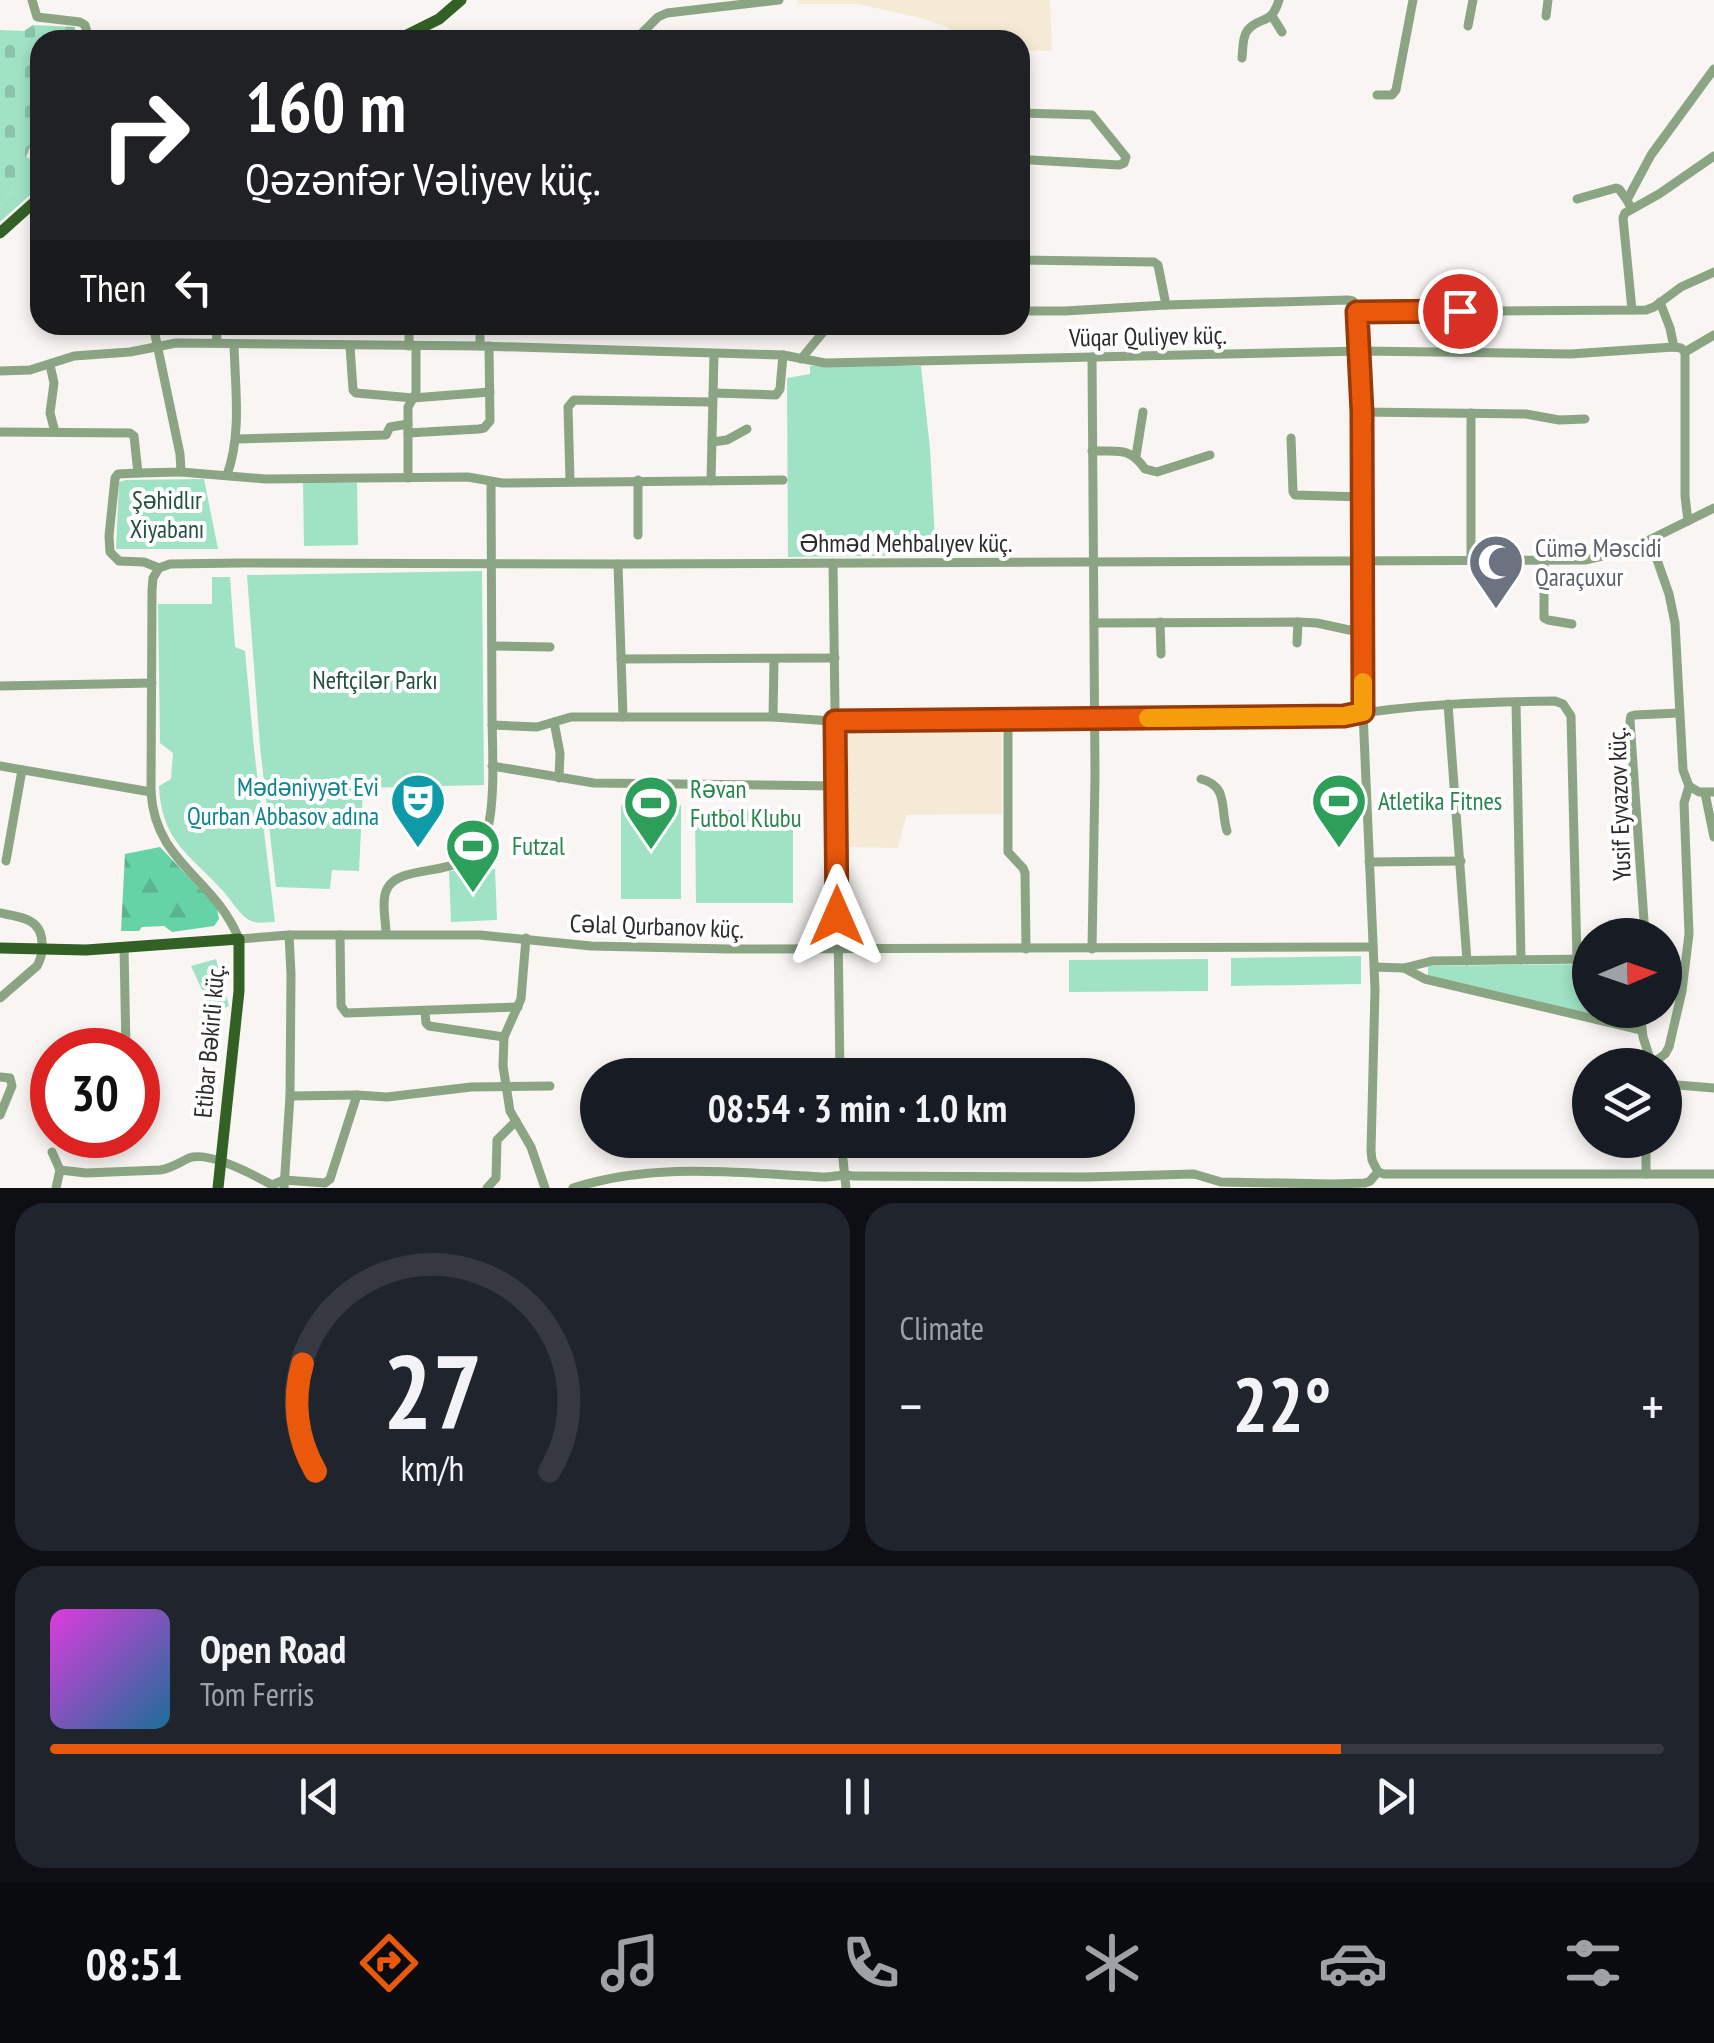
<!DOCTYPE html>
<meta charset="utf-8">
<style>
:root{--surface:#171b24;--page:#20242c;--text:#f1f3f6;--muted:#9ea1a6;--line:#363941;--accent:#ea580c}
body{margin:0;font-family:"PT Sans Narrow",sans-serif;background:var(--page);color:var(--text);height:100vh;display:flex;flex-direction:column;font-size:38px;white-space:nowrap}
*{box-sizing:border-box;margin:0}
p{font-size:32px;color:var(--muted)}
.icon{flex:none;width:55px;height:55px;fill:none;stroke:currentColor;stroke-width:2;stroke-linecap:round;stroke-linejoin:round}
.map{position:relative;height:1188px;overflow:hidden}
.panel{display:flex;flex-direction:column;gap:15px;padding:15px;background:#0d0f14;flex:1}
.panel>*{flex:none}
.banner{position:absolute;left:30px;top:30px;width:1000px;height:305px;border-radius:30px;box-shadow:0 5px 15px #0003;background:#202124;color:#fff;overflow:hidden}
.needle{width:65px;rotate:88deg}
.controls{position:absolute;left:1572px;top:918px;display:grid;gap:20px}
.controls a{display:grid;place-items:center;width:110px;height:110px;border-radius:50%;background:var(--surface);box-shadow:0 5px 15px #0003;font-size:50px}
.speed{position:absolute;left:30px;top:1028px;display:flex;gap:20px;font-size:50px;font-weight:700;text-align:center}
.speed>*{display:grid;place-content:center;width:130px;height:130px;border-radius:50%;background:var(--surface);box-shadow:0 5px 15px #0003;line-height:1}
.speed .limit{border:15px solid #d22;background:#fff;color:#111}
.pin{position:absolute;display:grid;place-items:center;width:85px;height:85px;color:#fff;margin:-42px;border:5px solid #fff;border-radius:50%;box-shadow:0 2px 10px #0007}
.me{position:absolute;width:110px;margin:-55px;rotate:0deg;stroke-linejoin:round;filter:drop-shadow(0 0 8px #0008)}
.turn{display:flex;align-items:center;gap:35px;height:210px;padding:0 50px;font-size:45px}
.turn .icon{width:130px;height:130px;stroke-width:2.5}
.turn b{display:block;font-size:70px;line-height:85px}
.then{display:flex;align-items:center;height:95px;padding:0 50px;background:#0003;gap:20px;font-size:38px}
.big{font-size:75px;font-weight:600;line-height:1.1}
.panel .card{flex:1;display:flex;flex-direction:column;justify-content:center;gap:15px;min-width:0;padding:0 35px;border-radius:30px;background:var(--page)}
.panel .dial{align-items:center;gap:0}
.dial svg{height:260px;overflow:visible;fill:none;stroke:var(--line);stroke-width:7;stroke-linecap:round;text-anchor:middle}
.dial text{fill:var(--text);stroke:none}
.song{display:flex;align-items:center;gap:30px}
.cover{width:120px;height:120px;border-radius:15px;background:linear-gradient(135deg,hsl(300 70% 55%),hsl(200 70% 35%))}
.played{height:10px;border-radius:5px;background:linear-gradient(90deg,var(--accent) 80%,var(--line) 80%)}
.keys{display:flex;justify-content:space-around;direction:ltr}
.heat{display:flex;justify-content:space-between;align-items:center;font-size:55px;direction:ltr}
.panel .tiles{flex:1;display:grid;gap:15px;grid-template-columns:1fr 1fr}
.card:last-child{grid-column:span 2}
.trip{position:absolute;left:580px;top:1058px;width:555px;height:100px;border-radius:50px;background:var(--surface);box-shadow:0 5px 15px #0003;font-weight:600;line-height:100px;text-align:center}
.dock{display:flex;height:160px;justify-content:space-around;align-items:center;background:#090b0e;color:var(--muted)}
.dock .icon{width:70px;height:70px}
.dock .selected{color:var(--accent)}
.dock b{font-size:45px;color:var(--text)}
.map>svg:first-child{display:block}
</style>
<div class="map">
<svg width="1714" height="1188" viewBox="0 0 1714 1188">
<defs>
<pattern id="forest-firs" width="22" height="20" patternUnits="userSpaceOnUse" patternTransform="scale(2.5)"><rect width="22" height="20" fill="#66d3a6"/><path d="M5 1l3.5 6h-7zM16 11l3.5 6h-7z" fill="#59b58f"/></pattern>
<pattern id="cemetery-stones" width="16" height="16" patternUnits="userSpaceOnUse" patternTransform="scale(2.5)"><rect width="16" height="16" fill="#a0e3c4"/><path d="M2 7V4a2 2 0 0 1 4 0v3zM10 15v-3a2 2 0 0 1 4 0v3z" fill="#8ac3a9"/></pattern>
</defs>
<rect width="100%" height="100%" fill="#f8f5f2"/>
<!-- medical -->
<g fill="#f5ead6">
<path d="M798,0H1050L1052,51L1020,50V40H958L947,27L921,18L858,4H798Z"/>
<path d="M1002,726V814L906,815L898,848L846,847L847,727Z"/>
</g>
<!-- green -->
<g fill="#a0e3c4">
<path d="M25,156L40,166V186L0,222V205L12,192Z"/>
<path d="M810,366H921L930,449L935,539L932,555L788,557L787,378L810,374Z"/>
<path d="M204,479L218,549H116L119,482L126,480Z"/>
<path d="M303,482L357,483L358,545L304,546Z"/>
<path d="M482,571L484,785L363,788L359,871L332,870L330,889L276,887L260,746L247,575Z"/>
<path d="M212,577H230L235,647L245,651L254,749L275,922C268,922 258,924 251,921C240,916 232,901 224,892C190,854 162,843 159,786L171,779L173,753L160,743L158,604H212Z"/>
<rect x="621" y="805" width="60" height="94"/>
<path d="M695,810H793V903H696Z"/>
<path d="M495,869L497,920L451,922L449,871Z"/>
<path d="M1361,956V984L1231,986V958Z"/>
<path d="M216,959L229,1006L213,1014L191,966Z"/>
<path d="M1208,959V991L1069,992V960Z"/>
<path d="M1590,964V1010H1634V1015L1625,1021L1428,978V966Z"/>
</g>
<!-- forest -->
<path fill="url(#forest-firs)" d="M160,847L217,907L219,919L214,926L172,932L164,926L142,927L139,931H121L125,854Z"/>
<!-- cemetery -->
<path fill="url(#cemetery-stones)" d="M33,25L75,27L77,40H40V130L32,142L12,192L0,205V30L24,31Z"/>
<g fill="none" stroke-linecap="round" stroke-linejoin="round">
<!-- minor -->
<g stroke="#8ba584" stroke-width="9">
<path d="M32,0L37,17L80,22L85,25L89,40"/>
<path d="M1272,16L1282,32"/>
<path d="M1546,16L1548,0"/>
<path d="M1468,26L1473,0"/>
<path d="M635,40L658,17L667,13L779,0"/>
<path d="M1242,58C1243,50 1242,38 1247,31C1259,15 1271,27 1279,0"/>
<path d="M1377,95H1392L1396,90L1413,0"/>
<path d="M1020,113L1092,115L1126,157L1124,163L1119,165L1031,160"/>
<path d="M1577,199L1616,188L1619,189L1627,200"/>
<path d="M1631,208L1627,200L1651,155L1714,69"/>
<path d="M1020,260L1154,262L1158,265L1166,305"/>
<path d="M1660,302L1670,328L1674,347"/>
<path d="M1632,310L1623,218L1625,213L1659,194L1714,156"/>
<path d="M1020,311H1065L1166,305L1348,300L1353,301L1357,312L1646,310L1654,307L1681,287L1714,272"/>
<path d="M1357,312L1361,351L1363,712L1375,989L1371,1151L1372,1160L1378,1172"/>
<path d="M216,325L217,343"/>
<path d="M409,325V346"/>
<path d="M350,346L353,390L356,393L413,398L490,392"/>
<path d="M480,346V325"/>
<path d="M1685,352V496L1688,521"/>
<path d="M801,359L825,330L832,325"/>
<path d="M50,365L54,383L50,413L55,432"/>
<path d="M0,371L30,370L74,356L130,352L176,343L480,346L783,355L825,363L1361,351L1570,354L1674,347L1681,348L1685,352L1714,335"/>
<path d="M713,393L776,395L780,389L783,355"/>
<path d="M1361,412L1526,414L1559,420L1585,419"/>
<path d="M1471,413V561"/>
<path d="M0,432L130,433L134,436L138,473L118,474L115,478L109,536L110,552L119,561L144,562L159,568"/>
<path d="M408,433L479,429L484,428L490,421L489,346"/>
<path d="M1291,438L1293,492L1295,495L1362,497"/>
<path d="M236,439L386,435L390,427L408,424"/>
<path d="M712,442L727,440L747,429"/>
<path d="M1092,451C1118,452 1129,446 1145,469L1157,472L1210,455"/>
<path d="M1136,456L1143,412"/>
<path d="M181,472L265,479L468,477L502,483L783,480"/>
<path d="M138,473L181,472L180,454L153,325"/>
<path d="M227,475C242,434 235,387 234,344"/>
<path d="M408,478V407L416,393V346"/>
<path d="M638,480V535"/>
<path d="M570,481L568,407L574,400L712,402"/>
<path d="M711,481L714,354"/>
<path d="M1650,540L1669,594L1675,623L1683,770L1689,786L1684,803L1689,934L1682,991L1669,1047L1665,1054L1653,1063"/>
<path d="M1544,561V618L1548,620L1572,624"/>
<path d="M833,563L840,1075"/>
<path d="M618,564L623,717"/>
<path d="M159,568L170,564L240,563L618,564L1585,560L1629,550L1714,508"/>
<path d="M159,568L153,578L152,590L151,792C155,863 214,877 239,939L289,935H480L591,946L729,949L1373,947"/>
<path d="M1160,622L1161,654"/>
<path d="M1094,623L1298,622L1317,623L1363,633"/>
<path d="M1297,643L1298,622"/>
<path d="M492,646L550,647"/>
<path d="M621,659L835,658"/>
<path d="M0,686L152,683"/>
<path d="M1516,702L1521,960"/>
<path d="M1448,704L1467,961"/>
<path d="M773,717L774,660"/>
<path d="M1008,719V852L1023,868L1025,873L1026,949"/>
<path d="M554,722L560,753L559,778"/>
<path d="M492,725L537,727L571,717H773L847,722L1344,716C1414,704 1484,702 1555,701L1563,704L1571,716L1577,959"/>
<path d="M0,766L151,792"/>
<path d="M492,766L594,783L836,786"/>
<path d="M1201,779C1229,786 1220,809 1227,831"/>
<path d="M1689,786L1699,792H1714"/>
<path d="M1705,793L1714,837"/>
<path d="M6,861L22,770"/>
<path d="M1369,862L1461,861"/>
<path d="M0,913C20,917 41,918 42,942C43,951 41,959 37,966L0,998"/>
<path d="M386,934C386,921 381,901 387,889C402,859 474,884 487,832C496,798 492,747 492,711C491,634 491,558 491,482"/>
<path d="M340,935L341,1006L346,1013L518,1007"/>
<path d="M1645,935L1630,721L1631,716L1635,715L1679,713"/>
<path d="M526,938L521,999L504,1037L503,1066L510,1111L531,1147L545,1188"/>
<path d="M124,947L126,1050"/>
<path d="M1092,949L1095,776L1092,357"/>
<path d="M1375,967L1404,968L1425,979L1641,1030"/>
<path d="M1404,968L1432,961L1590,959"/>
<path d="M1640,1010L1643,1037L1652,1065"/>
<path d="M425,1011L426,1023L429,1026L504,1037"/>
<path d="M0,1077L10,1078L12,1086L0,1115"/>
<path d="M1665,1084L1714,1088"/>
<path d="M290,1096L357,1095"/>
<path d="M841,1140L846,1188"/>
<path d="M52,1152L60,1170L56,1188"/>
<path d="M60,1170L86,1173L160,1170C172,1168 178,1163 189,1158C209,1151 254,1175 272,1185L284,1180L325,1183L330,1179L357,1095L387,1097L471,1087L550,1086"/>
<path d="M1378,1172L1384,1174H1714"/>
<path d="M1646,1174V1140"/>
<path d="M284,1188L290,1096L291,974L289,935"/>
<path d="M487,1188L496,1178L497,1140L516,1121"/>
<path d="M573,1188C654,1162 739,1173 822,1177C833,1178 842,1173 853,1176L1085,1177L1194,1174L1221,1182L1333,1184L1365,1183L1370,1181L1378,1172"/>
</g>
<!-- major -->
<g stroke="#336125" stroke-width="11">
<path d="M397,40L439,19L461,0"/>
<path d="M0,233L40,197"/>
<path d="M0,948L86,950L239,939V991L218,1188"/>
</g>
</g>
<g fill="none" stroke-linecap="round" stroke-linejoin="round">
<!-- route casing -->
<g stroke="#983908" stroke-width="25">
<path id="route" d="M837,916L835,721L1344,716L1363,712L1362,412L1357,312L1460,311"/>
</g>
<!-- route -->
<use href="#route" stroke="#ea580c" stroke-width="18"/>
<!-- slow -->
<path stroke="#f59e0b" stroke-width="18" d="M1148,718L1344,716L1363,712V682"/>
</g>
<!-- icons -->
<defs>
<g id="mosque-pin" transform="scale(2.875)"><path d="M0 17L-7.5 6A9.5 9.5 0 1 1 7.5 6Z" fill="#6b7280" stroke="#fff"/><path d="M3.5-4.9A6 6 0 1 0 3.5 4.9A5 5 0 1 1 3.5-4.9Z" fill="#fff"/></g>
<g id="theatre-pin" transform="scale(2.875)"><path d="M0 17L-7.5 6A9.5 9.5 0 1 1 7.5 6Z" fill="#0f9aa8" stroke="#fff"/><path d="M-5-5.5Q0-4 5-5.5V0Q5 5 0 6Q-5 5-5 0ZM-3.3-2.5H-1v1.5H-3.3ZM1-2.5H3.3v1.5H1ZM-2.8 1Q0 5.5 2.8 1Z" fill="#fff"/></g>
<g id="stadium-pin" transform="scale(2.875)"><path d="M0 17L-7.5 6A9.5 9.5 0 1 1 7.5 6Z" fill="#2e9e5b" stroke="#fff"/><path d="M0-5a6.5 5 0 1 0 0 10a6.5 5 0 1 0 0-10ZM-3.5-1.8h7v3.6h-7Z" fill="#fff"/></g>
</defs>
<g fill-rule="evenodd">
<use href="#mosque-pin" x="1496" y="562"/>
<use href="#theatre-pin" x="418" y="801"/>
<use href="#stadium-pin" x="1339" y="801"/>
<use href="#stadium-pin" x="651" y="803"/>
<use href="#stadium-pin" x="473" y="846"/>
</g>
<g text-anchor="middle" dominant-baseline="central" stroke-width="8" stroke-linejoin="round" paint-order="stroke">
<!-- street labels -->
<g font-size="25" fill="#2c2b2a" stroke="#fff">
<text transform="translate(1148 336) rotate(-1)">Vüqar Quliyev küç.</text>
<text x="906" y="543">Əhməd Mehbalıyev küç.</text>
<text transform="translate(1619 804) rotate(-92)">Yusif Eyvazov küç.</text>
<text transform="translate(657 926) rotate(2)">Cəlal Qurbanov küç.</text>
<text transform="translate(209 1041) rotate(-85)">Etibar Bəkirli küç.</text>
</g>
<!-- park labels -->
<g font-size="25" fill="#23513e" stroke="#fff">
<text x="167" y="500">Şəhidlır<tspan x="167" dy="29">Xiyabanı</tspan></text>
<text x="375" y="680">Neftçilər Parkı</text>
</g>
<!-- worship labels -->
<g font-size="25" fill="#5b616d" stroke="#fff" text-anchor="start">
<text x="1535" y="548">Cümə Məscidi<tspan x="1535" dy="29">Qaraçuxur</tspan></text>
</g>
<!-- culture labels -->
<g font-size="25" fill="#0d838f" stroke="#fff" text-anchor="end">
<text x="379" y="787">Mədəniyyət Evi<tspan x="379" dy="29">Qurban Abbasov adına</tspan></text>
</g>
<!-- leisure labels -->
<g font-size="25" fill="#27864d" stroke="#fff" text-anchor="start">
<text x="690" y="789">Rəvan<tspan x="690" dy="29">Futbol Klubu</tspan></text>
<text x="1378" y="801">Atletika Fitnes</text>
<text x="512" y="846">Futzal</text>
</g>
</g>
</svg>
<div class="controls">
<a><svg class="needle" viewBox="-14 -14 28 28"><path d="M0-13l5 13h-10z" fill="#e53935"/><path d="M0 13l5-13h-10z" fill="#9ea1a6"/></svg></a>
<a><svg class="icon" aria-label="layers" viewBox="0 0 24 24"><path d="M12 4l9 5-9 5-9-5zM3 14l9 5 9-5"/></svg></a>
</div>
<div class="speed"><div class="limit">30</div></div>
<div class="pin" style="left:1460px;top:311px;background:#d93025"><svg class="icon" aria-label="arrive" viewBox="0 0 24 24"><path d="M6 21V4h12l-3 4 3 4H6"/></svg></div>
<svg class="me" style="left:837px;top:916px" viewBox="-20 -20 40 40"><path d="M0-17L14 15 0 8-14 15z" fill="#ea580c" stroke="#fff" stroke-width="4"/></svg>
<div class="trip">08:54 · 3 min · 1.0 km</div>
<div class="banner">
<div class="turn"><svg class="icon" aria-label="right" viewBox="0 0 24 24"><path d="M7 20v-9h11M14 6l5 5-5 5"/></svg><div><b>160 m</b>Qəzənfər Vəliyev küç.</div></div>
<div class="then">Then<svg class="icon" aria-label="left" viewBox="0 0 24 24"><path d="M17 20v-9H6M10 6l-5 5 5 5"/></svg></div>
</div>
</div>
<section class="panel">
<div class="tiles">
<div class="card dial"><svg viewBox="0 0 100 80">
<path d="M14 69A42 42 0 1 1 86 69"/>
<path d="M14 69A42 42 0 0 1 10 36" stroke="#ea580c"/>
<text x="50" y="56" font-size="32" font-weight="700">27</text>
<text x="50" y="72" font-size="11">km/h</text>
</svg></div>
<div class="card"><p>Climate</p>
<div class="heat"><a>−</a><b class="big">22°</b><a>+</a></div>
</div>
<div class="card">
<div class="song"><i class="cover"></i><div><b>Open Road</b><p>Tom Ferris</p></div></div>
<div class="played"></div>
<div class="keys"><svg class="icon" aria-label="previous" viewBox="0 0 24 24"><path d="M18 5L8 12l10 7zM5 5v14"/></svg><svg class="icon" aria-label="pause" viewBox="0 0 24 24"><path d="M8 5v14M16 5v14"/></svg><svg class="icon" aria-label="next" viewBox="0 0 24 24"><path d="M6 5l10 7-10 7zM19 5v14"/></svg></div>
</div>
</div>
</section>
<nav class="dock">
<b>08:51</b>
<svg class="icon selected" aria-label="directions" viewBox="0 0 24 24"><path d="M12 3l9 9-9 9-9-9zM9 14v-3h6M13 9l2 2-2 2"/></svg>
<svg class="icon" aria-label="music" viewBox="0 0 24 24"><path d="M9 18V5l10-2v13"/><circle cx="6" cy="18" r="3"/><circle cx="16" cy="16" r="3"/></svg>
<svg class="icon" aria-label="phone" viewBox="0 0 24 24"><path d="M5 4h4l2 5-3 2q2 4 5 5l2-3 5 2v4C11 20 4 13 5 4z"/></svg>
<svg class="icon" aria-label="climate" viewBox="0 0 24 24"><path d="M12 3v18M4 7l16 10M4 17L20 7"/></svg>
<svg class="icon" aria-label="car" viewBox="0 0 24 24"><path d="M5 17H2v-5l4-1 3-4h7l3 4 3 1v5h-3M9 17h6M6 11h13"/><circle cx="7" cy="17" r="2"/><circle cx="17" cy="17" r="2"/></svg>
<svg class="icon" aria-label="filters" viewBox="0 0 24 24"><path d="M4 7h16M4 17h16"/><circle cx="9" cy="7" r="2"/><circle cx="15" cy="17" r="2"/></svg>
</nav>
